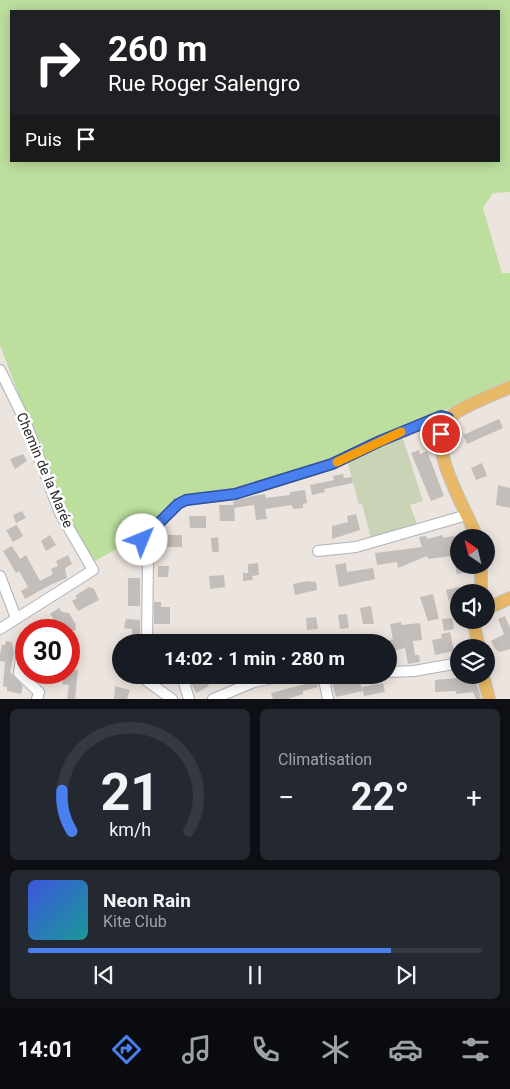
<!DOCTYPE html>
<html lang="fr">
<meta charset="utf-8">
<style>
:root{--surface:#171b24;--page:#242831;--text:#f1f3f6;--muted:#9ea1a6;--line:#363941;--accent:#497fee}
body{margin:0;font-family:Roboto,sans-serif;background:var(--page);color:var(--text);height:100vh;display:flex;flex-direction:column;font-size:19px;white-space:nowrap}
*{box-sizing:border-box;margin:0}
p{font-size:16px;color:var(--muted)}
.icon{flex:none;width:28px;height:28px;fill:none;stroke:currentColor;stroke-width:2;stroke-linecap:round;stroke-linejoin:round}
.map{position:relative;height:699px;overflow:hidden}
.drawer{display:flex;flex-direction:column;gap:10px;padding:10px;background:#0d0f14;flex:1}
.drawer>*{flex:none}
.guide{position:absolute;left:10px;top:10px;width:490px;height:152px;border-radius:0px;box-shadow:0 2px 12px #0003;background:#202124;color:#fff;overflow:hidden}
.needle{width:32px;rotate:325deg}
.tools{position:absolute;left:450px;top:529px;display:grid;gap:10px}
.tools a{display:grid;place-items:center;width:45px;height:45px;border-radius:50%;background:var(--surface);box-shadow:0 2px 12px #0003;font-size:25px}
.speed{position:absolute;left:15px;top:619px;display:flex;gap:10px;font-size:25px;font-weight:700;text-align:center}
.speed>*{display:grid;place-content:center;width:65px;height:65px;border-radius:50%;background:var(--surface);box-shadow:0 2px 12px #0003;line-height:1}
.speed .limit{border:8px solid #d22;background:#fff;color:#111}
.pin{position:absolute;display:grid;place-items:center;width:42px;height:42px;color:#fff;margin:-21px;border:2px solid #fff;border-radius:50%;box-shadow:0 1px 5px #0007}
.me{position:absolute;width:55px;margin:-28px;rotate:45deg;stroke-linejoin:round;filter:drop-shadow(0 0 4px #0008)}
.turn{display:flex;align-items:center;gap:18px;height:105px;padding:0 15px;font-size:22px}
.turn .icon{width:65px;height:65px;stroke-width:2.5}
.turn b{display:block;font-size:35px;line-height:42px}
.then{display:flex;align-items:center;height:48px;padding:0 15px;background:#0003;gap:10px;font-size:19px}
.big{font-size:38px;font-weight:700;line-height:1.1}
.drawer .card{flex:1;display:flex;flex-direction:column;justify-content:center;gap:8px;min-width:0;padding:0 18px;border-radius:8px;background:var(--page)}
.drawer .dial{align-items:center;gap:0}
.dial svg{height:130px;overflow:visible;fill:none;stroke:var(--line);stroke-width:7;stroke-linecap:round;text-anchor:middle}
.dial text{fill:var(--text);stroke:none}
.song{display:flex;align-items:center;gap:15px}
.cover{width:60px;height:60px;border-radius:8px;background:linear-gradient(135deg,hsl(230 70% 55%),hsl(180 70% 35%))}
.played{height:5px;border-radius:2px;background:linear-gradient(90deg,var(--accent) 80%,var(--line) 80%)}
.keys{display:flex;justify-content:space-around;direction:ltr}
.heat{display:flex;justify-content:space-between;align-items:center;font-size:28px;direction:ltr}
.drawer .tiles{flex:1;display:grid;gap:10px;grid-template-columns:1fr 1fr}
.card:last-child{grid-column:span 2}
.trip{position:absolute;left:112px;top:634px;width:285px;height:50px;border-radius:25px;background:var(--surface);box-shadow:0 2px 12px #0003;font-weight:700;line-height:50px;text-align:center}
.dock{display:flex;height:80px;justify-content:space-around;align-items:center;background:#090b0e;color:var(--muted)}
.dock .icon{width:35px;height:35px}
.dock .on{color:var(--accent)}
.dock b{font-size:22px;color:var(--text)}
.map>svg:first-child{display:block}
</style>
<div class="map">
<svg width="510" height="699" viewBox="0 0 510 699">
<rect width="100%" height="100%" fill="#ece4de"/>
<!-- green -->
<path fill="#bddf9e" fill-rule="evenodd" d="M0,0H510V192L493,193L483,208L502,273H510V385L418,420L331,462L235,490L177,497L140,536L95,561L63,512L0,345ZM11,11H499V161H11Z"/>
<!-- cemetery -->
<path fill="#c9d4b6" d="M402,436L423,501L410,505L418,527L371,539L362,504L359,505L348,463Z"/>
<!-- building -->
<g fill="#c4beba">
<path d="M499,419L503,428L467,444L463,435Z"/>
<path d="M419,450L420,454L427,451L444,496L431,501L411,453Z"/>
<path d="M23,454L27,461L15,469L10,459Z"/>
<path d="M482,463L487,476L476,480L471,468Z"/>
<path d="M343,474L344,478L352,477L353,483L324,489L325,492L312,495L310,485L334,480L333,476Z"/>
<path d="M498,485L510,488V508L496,505Z"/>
<path d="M305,490L307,503L303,504V508L293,509L292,505L265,509L267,519L256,520L254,505L234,508L233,501L253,496L265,494L266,498L290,495V492Z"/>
<path d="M219,505H234L235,521H220Z"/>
<path d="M22,511L26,518L16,523L13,515Z"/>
<path d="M356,514L360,530L332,539V526L348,522L347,516Z"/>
<path d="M189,516H206V528H190Z"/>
<path d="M17,525L23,536L13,542L6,530Z"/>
<path d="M50,535L56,545L46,551L41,541Z"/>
<rect x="164" y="535" width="18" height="12"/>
<path d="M443,535V538L459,535V555L428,559L427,556L398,568L397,562L377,565L375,553L422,547L419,537L426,536L427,539Z"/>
<path d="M218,537L219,552H212L211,538Z"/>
<path d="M12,546L20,559L26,555L40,581L53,574L51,569L58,566L56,561L68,555L72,564L65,568L67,578L50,585L25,599L21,591L28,587L19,571L16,573L3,551Z"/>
<path d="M258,563L259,575L252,576L253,580L243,581V573H248V564Z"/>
<path d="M346,563L347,572L373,568L375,579L339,587L335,565Z"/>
<path d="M455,565H469L470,572L457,574Z"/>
<path d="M158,566H169L168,577H158Z"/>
<path d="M224,575L225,587L210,589L209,576Z"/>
<rect x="128" y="578" width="12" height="28"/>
<path d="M308,581L316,582L317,590L295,595L293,584Z"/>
<path d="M89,587L94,589L99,600L78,611L72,601L77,598L75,596Z"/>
<path d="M459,587V599L449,601L446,590Z"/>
<path d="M433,594L439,619L428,621L420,597Z"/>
<path d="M154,602H161V607H170V624H154Z"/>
<path d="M371,606L374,624H363L360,608Z"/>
<path d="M59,608L62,612L69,613L76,625L75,631L55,627L56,622L50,614Z"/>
<path d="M347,614L349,628L340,629L338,615Z"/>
<path d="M505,616L510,628V649L500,652L496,650L491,641L504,634L498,619Z"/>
<path d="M316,617L318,629L307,630L306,618Z"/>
<path d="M452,618L454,629L444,631L442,619Z"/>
<path d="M126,619L140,620V634H132V629L124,628Z"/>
<path d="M401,622L402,625L420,623L422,640L413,641L415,655H419L420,662L408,664L405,648L389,652V640L393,639L390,624Z"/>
<path d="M450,632L454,651L435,655L432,640L442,638L441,634Z"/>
<path d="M6,641L12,642L14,654L10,672L23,686L21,694L7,691V687L3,686L5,662L0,661V654L2,645H5Z"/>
<path d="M69,669L78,670L75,699H67L69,685L62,684L64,674L69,672Z"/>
<path d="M357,675L363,691L336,697L332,682L343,677Z"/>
<path d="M456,675H467L468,682L473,681L472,677H475L481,699H476L473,692L456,694V691L435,692V680L457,678Z"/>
<path d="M204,676L209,686L196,693L191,683Z"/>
<path d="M317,681L318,687L303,691V694L288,699H273L271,693Z"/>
<path d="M383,683L385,692L364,696L362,687Z"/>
<path d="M115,686L130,690L127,699H114Z"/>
</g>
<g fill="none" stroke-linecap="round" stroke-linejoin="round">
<!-- minor casing -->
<g stroke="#aeb2ba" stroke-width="12">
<g id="minor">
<path d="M0,370L25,421L60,513L93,570L0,629"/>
<path d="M318,551L356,547L467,515"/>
<path d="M0,576L16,618"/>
<path d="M147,642L148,558L142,540L178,504L186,500L235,494L332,464L380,441L441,416L448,418"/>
<path d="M22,650L19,673L39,692L37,699"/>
<path d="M389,672L414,671L459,663"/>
<path d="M147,675V681L172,699"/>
<path d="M323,675L328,699"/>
<path d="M182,676L189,699"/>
<path d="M213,699L254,682L287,675"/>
</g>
</g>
<!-- major casing -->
<g stroke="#c4c4c4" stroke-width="14">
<g id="major">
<path d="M477,538C467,510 424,444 448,419C457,408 496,394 510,387"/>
<path d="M481,592V565"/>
<path d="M486,609L510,598"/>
<path d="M473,620L479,648"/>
<path d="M483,675L489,699"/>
</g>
</g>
<!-- minor -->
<use href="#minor" stroke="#fff" stroke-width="10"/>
<!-- major -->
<use href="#major" stroke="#e7b867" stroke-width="12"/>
</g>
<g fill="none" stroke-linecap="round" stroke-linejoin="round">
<!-- route casing -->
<g stroke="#2f539b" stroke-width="12">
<path id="route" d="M142,540L178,504L186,500L235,494L332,464L380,441L441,416L448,418L441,434"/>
</g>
<!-- route -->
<use href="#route" stroke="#497fee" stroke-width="9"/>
<!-- slow -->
<path stroke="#f59e0b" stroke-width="9" d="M337,462L401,432"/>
</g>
<g text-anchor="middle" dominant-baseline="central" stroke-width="5" stroke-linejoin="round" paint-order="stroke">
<!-- street labels -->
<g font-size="14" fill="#2b2b2b" stroke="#fff">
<text transform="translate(45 470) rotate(67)">Chemin de la Marée</text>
</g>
</g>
</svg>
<div class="tools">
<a><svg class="needle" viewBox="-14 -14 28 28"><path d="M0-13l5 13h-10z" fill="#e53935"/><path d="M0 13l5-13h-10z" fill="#9ea1a6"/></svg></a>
<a><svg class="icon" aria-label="sound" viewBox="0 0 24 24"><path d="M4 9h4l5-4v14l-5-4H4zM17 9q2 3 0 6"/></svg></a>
<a><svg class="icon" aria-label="layers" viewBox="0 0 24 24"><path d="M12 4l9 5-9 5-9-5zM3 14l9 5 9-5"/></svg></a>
</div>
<div class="speed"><div class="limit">30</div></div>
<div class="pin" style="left:441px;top:434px;background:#d93025"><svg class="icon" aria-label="arrive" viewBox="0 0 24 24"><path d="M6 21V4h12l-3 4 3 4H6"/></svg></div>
<svg class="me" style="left:142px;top:540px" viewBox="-20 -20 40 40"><circle r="19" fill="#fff"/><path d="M0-13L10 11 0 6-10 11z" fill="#497fee"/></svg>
<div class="trip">14:02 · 1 min · 280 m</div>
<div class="guide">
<div class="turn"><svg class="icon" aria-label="right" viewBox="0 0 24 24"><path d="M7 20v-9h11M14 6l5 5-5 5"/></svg><div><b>260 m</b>Rue Roger Salengro</div></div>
<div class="then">Puis<svg class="icon" aria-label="arrive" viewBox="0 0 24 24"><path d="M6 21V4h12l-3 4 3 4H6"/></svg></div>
</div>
</div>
<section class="drawer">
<div class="tiles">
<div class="card dial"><svg viewBox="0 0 100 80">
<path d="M14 69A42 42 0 1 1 86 69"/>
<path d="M14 69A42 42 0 0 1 8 44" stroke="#497fee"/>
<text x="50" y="56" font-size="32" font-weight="700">21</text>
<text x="50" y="72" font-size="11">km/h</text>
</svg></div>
<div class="card"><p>Climatisation</p>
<div class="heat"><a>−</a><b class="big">22°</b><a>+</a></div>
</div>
<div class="card">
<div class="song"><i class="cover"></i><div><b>Neon Rain</b><p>Kite Club</p></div></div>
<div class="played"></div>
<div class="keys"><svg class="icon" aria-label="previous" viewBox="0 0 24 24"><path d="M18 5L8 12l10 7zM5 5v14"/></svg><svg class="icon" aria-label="pause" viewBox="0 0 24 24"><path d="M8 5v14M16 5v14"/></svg><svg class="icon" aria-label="next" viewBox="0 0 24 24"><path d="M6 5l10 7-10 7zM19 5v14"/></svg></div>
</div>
</div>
</section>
<nav class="dock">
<b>14:01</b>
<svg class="icon on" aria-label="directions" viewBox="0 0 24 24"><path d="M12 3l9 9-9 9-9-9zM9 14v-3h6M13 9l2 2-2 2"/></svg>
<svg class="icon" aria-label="music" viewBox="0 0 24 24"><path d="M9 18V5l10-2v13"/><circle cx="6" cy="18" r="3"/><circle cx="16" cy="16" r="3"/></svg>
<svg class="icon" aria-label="phone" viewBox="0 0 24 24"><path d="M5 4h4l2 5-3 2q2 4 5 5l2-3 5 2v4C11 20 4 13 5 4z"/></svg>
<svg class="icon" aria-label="climate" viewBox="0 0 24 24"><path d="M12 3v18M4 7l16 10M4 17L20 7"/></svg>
<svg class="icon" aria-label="car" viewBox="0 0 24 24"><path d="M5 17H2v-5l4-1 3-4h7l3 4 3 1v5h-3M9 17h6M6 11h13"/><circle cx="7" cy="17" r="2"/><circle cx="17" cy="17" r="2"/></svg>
<svg class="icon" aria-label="filters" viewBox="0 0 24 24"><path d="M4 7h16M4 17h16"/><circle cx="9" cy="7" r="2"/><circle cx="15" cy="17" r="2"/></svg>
</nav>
